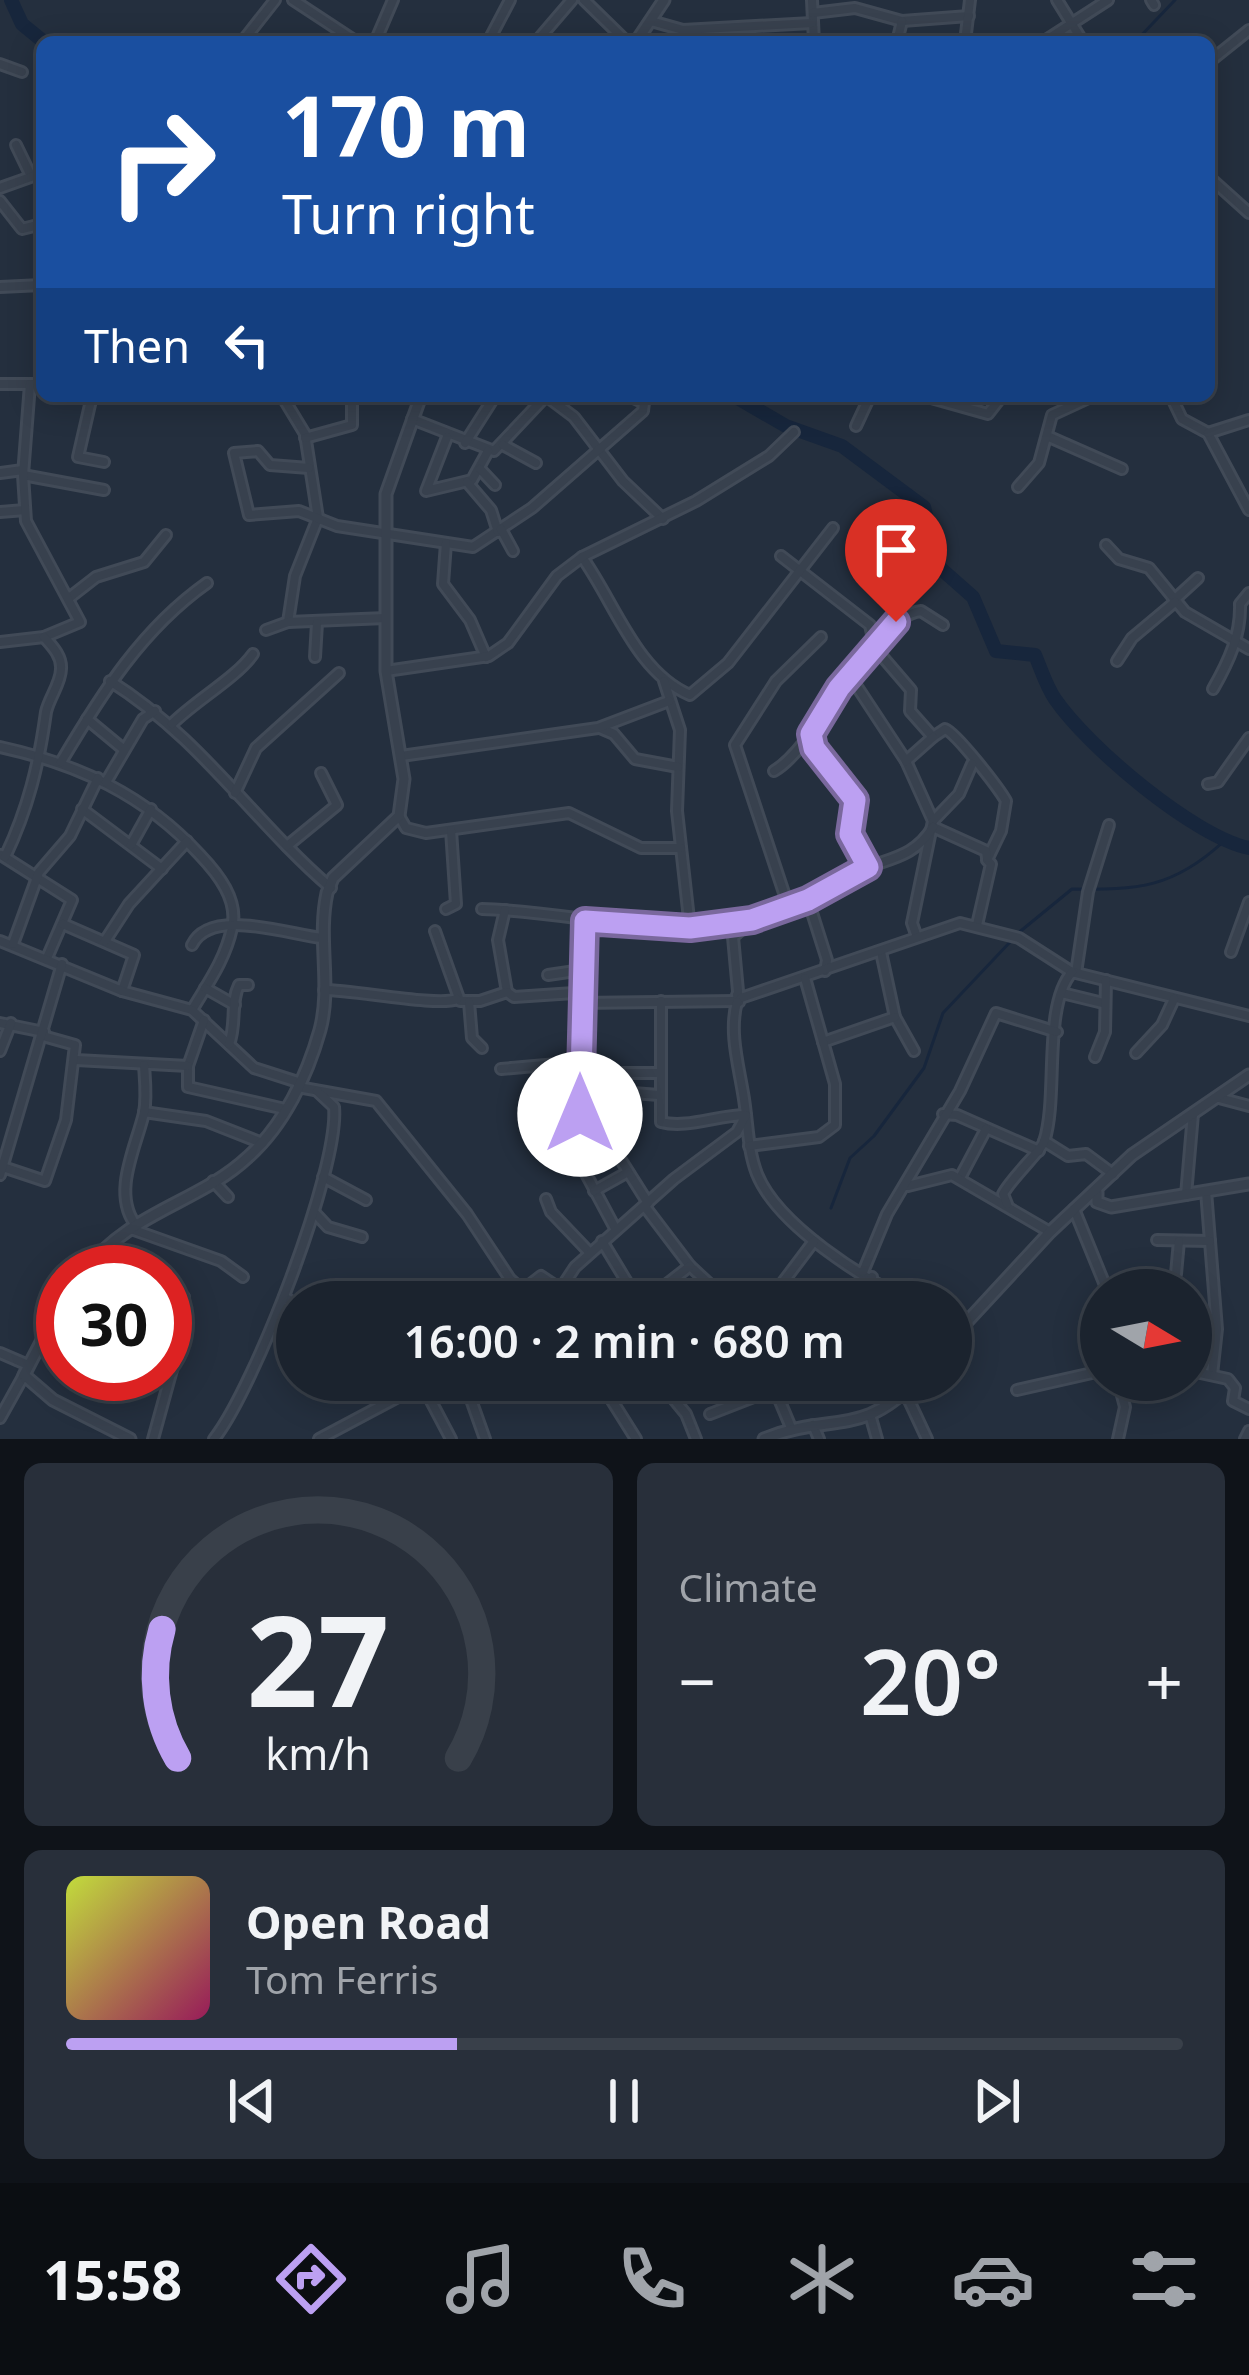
<!DOCTYPE html>
<meta charset="utf-8">
<style>
:root{--surface:#1b232e;--page:#282f3a;--text:#f1f3f6;--muted:#a0a4aa;--line:#39404a;--accent:#bca0f2}
body{margin:0;font-family:"Noto Sans",sans-serif;background:var(--page);color:var(--text);height:100vh;display:flex;flex-direction:column;font-size:45px;white-space:nowrap}
*{box-sizing:border-box;margin:0}
p{font-size:39px;color:var(--muted)}
.icon{flex:none;width:66px;height:66px;fill:none;stroke:currentColor;stroke-width:2;stroke-linecap:round;stroke-linejoin:round}
.map{position:relative;height:1439px;overflow:hidden}
.drawer{display:flex;flex-direction:column;gap:24px;padding:24px;background:#0f1319;flex:1}
.drawer>*{flex:none}
.top-card{position:absolute;left:36px;top:36px;width:1179px;height:366px;border-radius:18px;box-shadow:0 6px 30px #0003,0 0 0 3px var(--line);background:#1a4fa0;color:#fff;overflow:hidden}
.needle{width:78px;rotate:100deg}
.fabs{position:absolute;left:1080px;top:1269px;display:grid;gap:24px}
.fabs a{display:grid;place-items:center;width:132px;height:132px;border-radius:50%;background:var(--surface);box-shadow:0 6px 30px #0003,0 0 0 3px var(--line);font-size:60px}
.speed{position:absolute;left:36px;top:1245px;display:flex;gap:24px;font-size:60px;font-weight:700;text-align:center}
.speed>*{display:grid;place-content:center;width:156px;height:156px;border-radius:50%;background:var(--surface);box-shadow:0 6px 30px #0003,0 0 0 3px var(--line);line-height:1}
.speed .limit{border:18px solid #d22;background:#fff;color:#111}
.pin{position:absolute;display:grid;place-items:center;width:102px;height:102px;color:#fff;margin:-123px -51px;border-radius:50% 50% 50% 0;rotate:-45deg;box-shadow:0 0 12px #0007}
.pin .icon{rotate:45deg}
.me{position:absolute;width:132px;margin:-66px;rotate:0deg;stroke-linejoin:round;filter:drop-shadow(0 0 9px #0008)}
.turn{display:flex;align-items:center;gap:42px;height:252px;padding:0 48px;font-size:54px}
.turn .icon{width:156px;height:156px;stroke-width:2.5}
.turn b{display:block;font-size:84px;line-height:102px}
.then{display:flex;align-items:center;height:114px;padding:0 48px;background:#0003;gap:24px;font-size:45px}
.big{font-size:90px;font-weight:600;line-height:1.1}
.drawer .card{flex:1;display:flex;flex-direction:column;justify-content:center;gap:18px;min-width:0;padding:0 42px;border-radius:18px;background:var(--page)}
.drawer .dial{align-items:center;gap:0}
.dial svg{height:312px;overflow:visible;fill:none;stroke:var(--line);stroke-width:7;stroke-linecap:round;text-anchor:middle}
.dial text{fill:var(--text);stroke:none}
.song{display:flex;align-items:center;gap:36px}
.cover{width:144px;height:144px;border-radius:18px;background:linear-gradient(135deg,hsl(70 70% 55%),hsl(330 70% 35%))}
.played{height:12px;border-radius:6px;background:linear-gradient(90deg,var(--accent) 35%,var(--line) 35%)}
.keys{display:flex;justify-content:space-around;direction:ltr}
.heat{display:flex;justify-content:space-between;align-items:center;font-size:66px;direction:ltr}
.drawer .tiles{flex:1;display:grid;gap:24px;grid-template-columns:1fr 1fr}
.card:last-child{grid-column:span 2}
.trip{position:absolute;left:276px;top:1281px;width:696px;height:120px;border-radius:60px;background:var(--surface);box-shadow:0 6px 30px #0003,0 0 0 3px var(--line);font-weight:600;line-height:120px;text-align:center}
.dock{display:flex;height:192px;justify-content:space-around;align-items:center;background:#0b0e12;color:var(--muted)}
.dock .icon{width:84px;height:84px}
.dock .selected{color:var(--accent)}
.dock b{font-size:54px;color:var(--text)}
.map>svg:first-child{display:block}
</style>
<div class="map">
<svg width="1249" height="1439" viewBox="0 0 1249 1439">
<rect width="100%" height="100%" fill="#242f3e"/>
<g fill="none" stroke-linecap="round" stroke-linejoin="round">
<!-- stream -->
<g stroke="#17263c" stroke-width="3">
<path d="M1135,42L1175,0"/>
<path d="M1017,934L1072,889C1138,890 1173,888 1223,842"/>
<path d="M831,1208L850,1158L874,1136L924,1068L943,1013L1011,941"/>
</g>
<!-- river -->
<g stroke="#17263c" stroke-width="14">
<path d="M11,0L22,24L44,42"/>
<path d="M734,396L786,426L842,446L924,507L939,567L973,597L996,651L1035,655C1041,669 1046,686 1055,699C1088,747 1193,836 1249,848"/>
</g>
<!-- minor casing -->
<g stroke="#414a57" stroke-width="14">
<g id="minor">
<path d="M293,0L357,42"/>
<path d="M584,0L627,42"/>
<path d="M812,0L814,42"/>
<path d="M1057,0L1083,42"/>
<path d="M1151,0L1154,5"/>
<path d="M813,13L855,8L902,21L969,16"/>
<path d="M651,21L683,30L812,23"/>
<path d="M242,42L275,0"/>
<path d="M375,42L393,0"/>
<path d="M488,42L510,0"/>
<path d="M536,42L572,0"/>
<path d="M897,42L902,21"/>
<path d="M965,42L970,0"/>
<path d="M1043,42L1108,0"/>
<path d="M1209,62L1249,30"/>
<path d="M0,64L22,72"/>
<path d="M16,145L31,176"/>
<path d="M1209,177L1249,213"/>
<path d="M0,188L42,173"/>
<path d="M0,201L22,229L42,224"/>
<path d="M0,287L42,285"/>
<path d="M0,384H42"/>
<path d="M92,396L78,457L104,462"/>
<path d="M282,396L305,434L318,518L295,576L288,622"/>
<path d="M924,396L988,414L1002,396"/>
<path d="M1171,396L1182,419L1208,433L1249,510"/>
<path d="M412,419L494,451L546,396L574,417L623,481L663,519"/>
<path d="M856,426L870,396"/>
<path d="M1208,433L1249,420"/>
<path d="M1047,436L1122,469"/>
<path d="M447,437L426,491L472,480L488,451"/>
<path d="M305,438L352,425V396"/>
<path d="M465,443L495,396"/>
<path d="M503,445L536,463"/>
<path d="M309,468L270,465L258,451L234,453L249,515L299,511L337,526L473,547L532,508L643,411L644,403L629,396"/>
<path d="M480,469L495,485"/>
<path d="M0,473L23,470"/>
<path d="M23,475L104,490"/>
<path d="M467,482L491,510L498,532"/>
<path d="M1018,487L1039,463L1052,415L1093,396"/>
<path d="M0,512L25,510"/>
<path d="M501,529L513,551"/>
<path d="M446,543L443,584L470,620L486,657"/>
<path d="M1106,545L1119,559L1149,568L1185,612L1249,649"/>
<path d="M781,556L870,625L875,648L911,690L910,711L933,737L945,729C956,733 998,787 1006,801L1001,831L987,860L991,864L977,925"/>
<path d="M582,557C615,603 636,672 690,695L728,663L833,528"/>
<path d="M69,598L96,577L144,562L166,535"/>
<path d="M1174,600L1198,578"/>
<path d="M266,630L288,622L386,618"/>
<path d="M0,642L44,637L80,622L26,521L23,475L30,384"/>
<path d="M315,657L317,623"/>
<path d="M1117,661L1132,638L1175,602"/>
<path d="M386,671L489,656L508,643L557,576L582,557L696,501L769,456L794,432"/>
<path d="M850,676L906,761L933,821L912,923L917,937"/>
<path d="M110,681C201,738 253,821 331,888"/>
<path d="M664,681L680,730L677,811L690,928"/>
<path d="M1213,689C1229,661 1241,635 1240,604L1249,593"/>
<path d="M87,719L122,748"/>
<path d="M172,724C196,700 236,678 253,654"/>
<path d="M600,728L614,734L635,759L678,767"/>
<path d="M811,734L814,748L855,800L850,834L868,867"/>
<path d="M0,747C78,764 145,795 200,855C218,874 239,900 232,928C225,960 208,983 192,1010"/>
<path d="M401,756L598,728L669,701"/>
<path d="M906,761L933,737"/>
<path d="M61,762C102,693 142,629 207,583"/>
<path d="M774,771C819,745 872,616 921,611L943,625"/>
<path d="M106,782L143,719L155,711"/>
<path d="M1208,784L1218,782L1249,738"/>
<path d="M235,793L256,748L339,673"/>
<path d="M82,809L162,869"/>
<path d="M399,816L406,828L426,833L569,813L641,848H681"/>
<path d="M933,821L959,794L972,764"/>
<path d="M933,827L986,851L987,858"/>
<path d="M131,845L151,809"/>
<path d="M287,846L337,805L321,773"/>
<path d="M1,855L72,900L47,958"/>
<path d="M5,857C28,809 39,764 46,712C49,698 61,683 61,669C62,656 52,646 44,637"/>
<path d="M808,900L827,960L825,971"/>
<path d="M796,903L785,896L735,745L776,681L821,637"/>
<path d="M446,909L456,904L451,830"/>
<path d="M482,909C571,911 658,940 748,920C786,911 821,890 857,872C885,858 913,860 933,827"/>
<path d="M505,910L498,940L507,992"/>
<path d="M585,922L580,1141L585,1172L616,1230"/>
<path d="M63,924L134,955L122,991"/>
<path d="M435,931L460,1001H480L507,992L514,997L574,993L580,1003L735,1001"/>
<path d="M0,941L122,991L192,1010L254,1068L301,1083"/>
<path d="M105,941L129,904L187,841"/>
<path d="M13,944L39,872L70,836L98,778"/>
<path d="M192,945C210,907 287,934 321,938"/>
<path d="M881,952L895,1017L914,1051"/>
<path d="M1231,952L1249,902"/>
<path d="M1076,973L1088,892L1109,825"/>
<path d="M548,975L582,970"/>
<path d="M205,988L235,1005"/>
<path d="M324,990C355,990 439,1007 457,999"/>
<path d="M1062,993L1103,1003"/>
<path d="M737,995L739,1002L733,937L752,920"/>
<path d="M741,998L960,923L1019,938L1072,972L1249,1016"/>
<path d="M469,1002L472,1038L482,1048"/>
<path d="M737,1002C729,1031 738,1063 743,1093C748,1120 747,1148 757,1174C778,1226 863,1278 911,1302"/>
<path d="M204,1020L188,1066V1087L285,1109"/>
<path d="M0,1023L44,1032"/>
<path d="M823,1042L895,1017"/>
<path d="M229,1044C237,1024 230,1003 239,985H248"/>
<path d="M0,1051L11,1023"/>
<path d="M1136,1053L1162,1025L1174,999"/>
<path d="M1095,1057L1105,1032L1106,980"/>
<path d="M76,1060L188,1066"/>
<path d="M501,1069L580,1062"/>
<path d="M582,1073H661"/>
<path d="M298,1087L376,1101L467,1214L510,1279L536,1302"/>
<path d="M620,1092L659,1095"/>
<path d="M1219,1098L1249,1106"/>
<path d="M144,1112L206,1121L262,1143"/>
<path d="M943,1114L957,1115L1039,1151"/>
<path d="M580,1132H615"/>
<path d="M1044,1141L1068,1156L1086,1154L1113,1174"/>
<path d="M534,1144L580,1141"/>
<path d="M749,1146L819,1137L835,1125V1084L805,978"/>
<path d="M0,1166L45,1181L66,1120L75,1045L43,1036"/>
<path d="M585,1172L604,1157H619L648,1203"/>
<path d="M0,1175L62,964"/>
<path d="M323,1177L366,1200"/>
<path d="M960,1178L986,1129"/>
<path d="M213,1181L228,1197"/>
<path d="M908,1186L952,1175L1050,1232"/>
<path d="M594,1191L628,1172"/>
<path d="M1206,1191L1217,1329L1212,1375"/>
<path d="M1186,1195L1193,1114"/>
<path d="M546,1199L551,1212L590,1253"/>
<path d="M1007,1204L1003,1194C1012,1177 1040,1152 1044,1142C1059,1096 1042,1007 1072,972"/>
<path d="M646,1208L690,1266L729,1302"/>
<path d="M1074,1209L1107,1290"/>
<path d="M314,1212L328,1227L362,1237"/>
<path d="M135,1224C112,1192 136,1147 144,1113C147,1097 145,1081 144,1065"/>
<path d="M131,1229L221,1261L243,1277"/>
<path d="M1157,1240L1210,1241"/>
<path d="M602,1241L639,1302"/>
<path d="M863,1272L887,1214L960,1091L996,1013L1057,1032"/>
<path d="M1176,1274L1179,1241"/>
<path d="M523,1290L541,1276L559,1288"/>
<path d="M284,1297L297,1305"/>
<path d="M552,1302L575,1267L674,1179L737,1132L746,1115C717,1115 687,1129 661,1122V1001"/>
<path d="M667,1302L663,1287L690,1266"/>
<path d="M768,1302L814,1241"/>
<path d="M853,1302L872,1277"/>
<path d="M50,1325L63,1330"/>
<path d="M165,1334L184,1297"/>
<path d="M0,1353L28,1365"/>
<path d="M1191,1371L1228,1379L1235,1388L1233,1401L1249,1409"/>
<path d="M464,1380L485,1439"/>
<path d="M599,1380L636,1439"/>
<path d="M658,1380L686,1414L696,1439"/>
<path d="M771,1380L792,1430"/>
<path d="M422,1384L451,1439"/>
<path d="M1017,1390L1101,1371"/>
<path d="M905,1392L927,1439"/>
<path d="M710,1414L774,1389"/>
<path d="M0,1418L24,1375"/>
<path d="M871,1418L877,1439"/>
<path d="M813,1425L819,1439"/>
<path d="M153,1439L172,1370L165,1367"/>
<path d="M214,1439C254,1389 340,1168 334,1107L317,1091"/>
<path d="M319,1439L430,1380"/>
<path d="M1118,1439L1125,1407L1118,1380"/>
<path d="M1245,1439L1249,1431"/>
</g>
</g>
<!-- tertiary casing -->
<g stroke="#414a57" stroke-width="15">
<g id="tertiary">
<path d="M636,42L664,0"/>
<path d="M1097,1192V1202L1111,1207L1249,1184"/>
<path d="M84,1272C130,1211 199,1203 248,1157C284,1125 307,1076 320,1030C332,986 317,939 327,893L333,878L399,816L404,779L386,671V494L421,396"/>
<path d="M63,1300L24,1375L53,1400L130,1439"/>
<path d="M951,1339L1050,1232L1132,1155L1249,1075"/>
<path d="M764,1439C829,1412 862,1439 916,1380"/>
</g>
</g>
<!-- minor -->
<use href="#minor" stroke="#38414e" stroke-width="8"/>
<!-- tertiary -->
<use href="#tertiary" stroke="#38414e" stroke-width="9"/>
</g>
<g fill="none" stroke-linecap="round" stroke-linejoin="round">
<!-- route casing -->
<g stroke="#7a689d" stroke-width="30">
<path id="route" d="M580,1114L585,921L690,928L752,920L808,900L868,867L850,834L855,800L814,748L811,734L839,688L896,622"/>
</g>
<!-- route -->
<use href="#route" stroke="#bca0f2" stroke-width="21"/>
</g>
</svg>
<div class="fabs">
<a><svg class="needle" viewBox="-14 -14 28 28"><path d="M0-13l5 13h-10z" fill="#e53935"/><path d="M0 13l5-13h-10z" fill="#a0a4aa"/></svg></a>
</div>
<div class="speed"><div class="limit">30</div></div>
<div class="pin" style="left:896px;top:622px;background:#d93025"><svg class="icon" aria-label="arrive" viewBox="0 0 24 24"><path d="M6 21V4h12l-3 4 3 4H6"/></svg></div>
<svg class="me" style="left:580px;top:1114px" viewBox="-20 -20 40 40"><circle r="19" fill="#fff"/><path d="M0-13L10 11 0 6-10 11z" fill="#bca0f2"/></svg>
<div class="trip">16:00 · 2 min · 680 m</div>
<div class="top-card">
<div class="turn"><svg class="icon" aria-label="right" viewBox="0 0 24 24"><path d="M7 20v-9h11M14 6l5 5-5 5"/></svg><div><b>170 m</b>Turn right</div></div>
<div class="then">Then<svg class="icon" aria-label="left" viewBox="0 0 24 24"><path d="M17 20v-9H6M10 6l-5 5 5 5"/></svg></div>
</div>
</div>
<section class="drawer">
<div class="tiles">
<div class="card dial"><svg viewBox="0 0 100 80">
<path d="M14 69A42 42 0 1 1 86 69"/>
<path d="M14 69A42 42 0 0 1 10 36" stroke="#bca0f2"/>
<text x="50" y="56" font-size="32" font-weight="700">27</text>
<text x="50" y="72" font-size="11">km/h</text>
</svg></div>
<div class="card"><p>Climate</p>
<div class="heat"><a>−</a><b class="big">20°</b><a>+</a></div>
</div>
<div class="card">
<div class="song"><i class="cover"></i><div><b>Open Road</b><p>Tom Ferris</p></div></div>
<div class="played"></div>
<div class="keys"><svg class="icon" aria-label="previous" viewBox="0 0 24 24"><path d="M18 5L8 12l10 7zM5 5v14"/></svg><svg class="icon" aria-label="pause" viewBox="0 0 24 24"><path d="M8 5v14M16 5v14"/></svg><svg class="icon" aria-label="next" viewBox="0 0 24 24"><path d="M6 5l10 7-10 7zM19 5v14"/></svg></div>
</div>
</div>
</section>
<nav class="dock">
<b>15:58</b>
<svg class="icon selected" aria-label="directions" viewBox="0 0 24 24"><path d="M12 3l9 9-9 9-9-9zM9 14v-3h6M13 9l2 2-2 2"/></svg>
<svg class="icon" aria-label="music" viewBox="0 0 24 24"><path d="M9 18V5l10-2v13"/><circle cx="6" cy="18" r="3"/><circle cx="16" cy="16" r="3"/></svg>
<svg class="icon" aria-label="phone" viewBox="0 0 24 24"><path d="M5 4h4l2 5-3 2q2 4 5 5l2-3 5 2v4C11 20 4 13 5 4z"/></svg>
<svg class="icon" aria-label="climate" viewBox="0 0 24 24"><path d="M12 3v18M4 7l16 10M4 17L20 7"/></svg>
<svg class="icon" aria-label="car" viewBox="0 0 24 24"><path d="M5 17H2v-5l4-1 3-4h7l3 4 3 1v5h-3M9 17h6M6 11h13"/><circle cx="7" cy="17" r="2"/><circle cx="17" cy="17" r="2"/></svg>
<svg class="icon" aria-label="filters" viewBox="0 0 24 24"><path d="M4 7h16M4 17h16"/><circle cx="9" cy="7" r="2"/><circle cx="15" cy="17" r="2"/></svg>
</nav>
